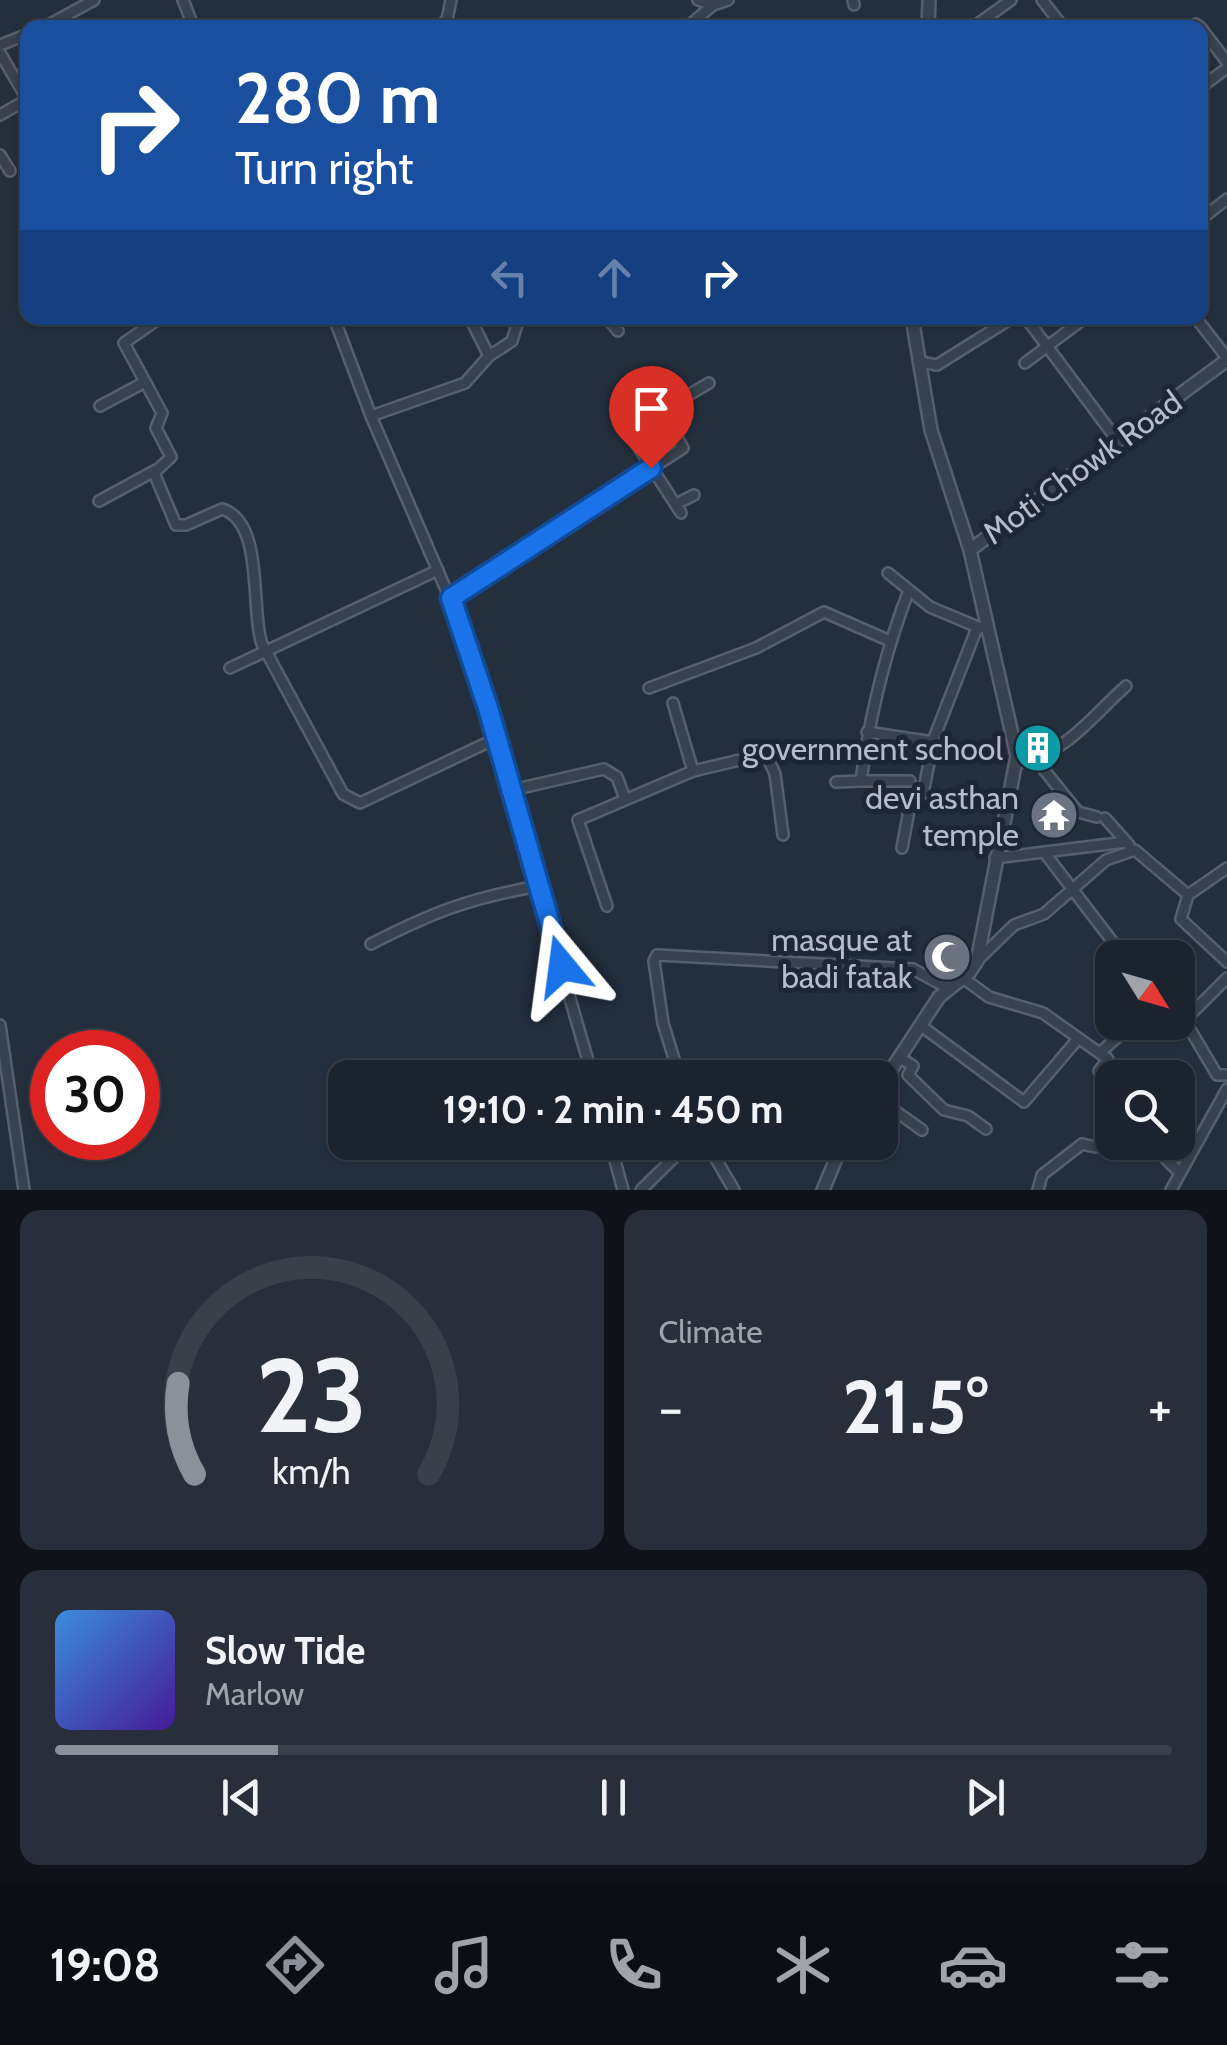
<!DOCTYPE html>
<meta charset="utf-8">
<style>
:root{--surface:#1b232e;--page:#282f3a;--text:#f1f3f6;--muted:#a0a4aa;--line:#39404a;--accent:#8c9099}
body{margin:0;font-family:Cabin,sans-serif;background:var(--page);color:var(--text);height:100vh;display:flex;flex-direction:column;font-size:38px;white-space:nowrap}
*{box-sizing:border-box;margin:0}
p{font-size:32px;color:var(--muted)}
.icon{flex:none;width:55px;height:55px;fill:none;stroke:currentColor;stroke-width:2;stroke-linecap:round;stroke-linejoin:round}
.map{position:relative;height:1190px;overflow:hidden}
.details{display:flex;flex-direction:column;gap:20px;padding:20px;background:#0f1319;flex:1}
.details>*{flex:none}
.banner{position:absolute;left:20px;top:20px;width:1188px;height:305px;border-radius:20px;box-shadow:0 2px 8px #0004,0 0 0 2px var(--line);background:#1a4fa0;color:#fff;overflow:hidden}
.needle{width:65px;rotate:127deg}
.tools{position:absolute;left:1095px;top:940px;display:grid;gap:20px}
.tools a{display:grid;place-items:center;width:100px;height:100px;border-radius:20px;background:var(--surface);box-shadow:0 2px 8px #0004,0 0 0 2px var(--line);font-size:50px}
.speed{position:absolute;left:30px;top:1030px;display:flex;gap:20px;font-size:50px;font-weight:700;text-align:center}
.speed>*{display:grid;place-content:center;width:130px;height:130px;border-radius:50%;background:var(--surface);box-shadow:0 2px 8px #0004,0 0 0 2px var(--line);line-height:1}
.speed .limit{border:15px solid #d22;background:#fff;color:#111}
.pin{position:absolute;display:grid;place-items:center;width:85px;height:85px;color:#fff;margin:-102px -42px;border-radius:50% 50% 50% 0;rotate:-45deg;box-shadow:0 0 10px #0007}
.pin .icon{rotate:45deg}
.me{position:absolute;width:110px;margin:-55px;rotate:344deg;stroke-linejoin:round;filter:drop-shadow(0 0 8px #0008)}
.turn{display:flex;align-items:center;gap:35px;height:210px;padding:0 50px;font-size:45px}
.turn .icon{width:130px;height:130px;stroke-width:2.5}
.turn b{display:block;font-size:70px;line-height:85px}
.lanes{display:flex;align-items:center;height:95px;padding:0 50px;background:#0003;justify-content:center;gap:50px;direction:ltr}
.lanes .off{opacity:.35}
.big{font-size:75px;font-weight:800;line-height:1.1}
.details .widget{flex:1;display:flex;flex-direction:column;justify-content:center;gap:15px;min-width:0;padding:0 35px;border-radius:20px;background:var(--page)}
.details .dial{align-items:center;gap:0}
.dial svg{height:260px;overflow:visible;fill:none;stroke:var(--line);stroke-width:7;stroke-linecap:round;text-anchor:middle}
.dial text{fill:var(--text);stroke:none}
.song{display:flex;align-items:center;gap:30px}
.cover{width:120px;height:120px;border-radius:15px;background:linear-gradient(135deg,hsl(210 70% 55%),hsl(260 70% 35%))}
.played{height:10px;border-radius:5px;background:linear-gradient(90deg,var(--accent) 20%,var(--line) 20%)}
.keys{display:flex;justify-content:space-around;direction:ltr}
.heat{display:flex;justify-content:space-between;align-items:center;font-size:55px;direction:ltr}
.details .tiles{flex:1;display:grid;gap:20px;grid-template-columns:1fr 1fr}
.widget:last-child{grid-column:span 2}
.trip{position:absolute;left:328px;top:1060px;width:570px;height:100px;border-radius:20px;background:var(--surface);box-shadow:0 2px 8px #0004,0 0 0 2px var(--line);font-weight:800;line-height:100px;text-align:center}
.dock{display:flex;height:160px;justify-content:space-around;align-items:center;background:#0b0e12;color:var(--muted)}
.dock .icon{width:70px;height:70px}
.dock .selected{color:var(--accent)}
.dock b{font-size:45px;color:var(--text)}
.map>svg:first-child{display:block}
</style>
<div class="map">
<svg width="1227" height="1190" viewBox="0 0 1227 1190">
<rect width="100%" height="100%" fill="#242f3e"/>
<g fill="none" stroke-linecap="round" stroke-linejoin="round">
<!-- minor casing -->
<g stroke="#565f6c" stroke-width="14">
<g id="minor">
<path d="M183,0L194,28"/>
<path d="M698,0L713,5L728,0"/>
<path d="M853,0L854,5"/>
<path d="M1042,0L1064,28"/>
<path d="M43,28L94,0"/>
<path d="M437,28L447,20L451,0"/>
<path d="M686,28L713,5"/>
<path d="M972,28L1011,0"/>
<path d="M1184,28L1196,24L1201,28L1227,62"/>
<path d="M0,45L28,34"/>
<path d="M0,53L27,99"/>
<path d="M1200,88L1227,68"/>
<path d="M0,115L28,99"/>
<path d="M0,155L10,171"/>
<path d="M1200,220L1227,199"/>
<path d="M160,318L124,343L162,413L156,428L171,457L154,473L176,525H186L222,509C265,522 250,611 262,644L343,794L360,803L497,738"/>
<path d="M334,318L371,416L463,629L593,1078"/>
<path d="M470,318L489,356"/>
<path d="M607,318L618,331"/>
<path d="M1026,318L1117,440"/>
<path d="M1196,318L1227,358"/>
<path d="M920,362L937,365L1012,318"/>
<path d="M1025,363L1085,318"/>
<path d="M100,406L145,382"/>
<path d="M371,416L465,383L489,356L512,341L519,318"/>
<path d="M630,434L681,513"/>
<path d="M99,501L156,470"/>
<path d="M676,504L694,495"/>
<path d="M888,573L930,607L980,628"/>
<path d="M909,590C885,652 870,715 861,781H910"/>
<path d="M451,598L683,448L665,415L673,404L709,383"/>
<path d="M230,668L438,570"/>
<path d="M649,688L756,648L824,612L890,641"/>
<path d="M673,703L693,771L761,755L768,758L775,774L783,835"/>
<path d="M867,732L933,742"/>
<path d="M1036,760L1078,812L1097,817"/>
<path d="M1015,763C1065,756 1091,717 1126,686"/>
<path d="M836,782L861,781"/>
<path d="M512,790L604,769L617,777L625,799"/>
<path d="M1105,818L1129,845"/>
<path d="M902,848L910,805L923,793L934,738L977,628"/>
<path d="M1044,852L1125,958"/>
<path d="M995,858L1126,842"/>
<path d="M1188,895L1181,919L1227,962"/>
<path d="M607,906L578,820L693,771"/>
<path d="M371,944C433,912 470,898 539,886"/>
<path d="M978,960L1014,925L1044,914L1106,860L1135,850L1188,895L1227,868"/>
<path d="M963,978L989,997L1043,1013L1108,1059L1099,1071L1112,1084"/>
<path d="M1178,1009L1217,1075H1227"/>
<path d="M1186,1019L1227,978"/>
<path d="M0,1025L24,1190"/>
<path d="M920,1025L1024,1102L1077,1040"/>
<path d="M1101,1052L1134,1022"/>
<path d="M899,1057L913,1066L908,1075L944,1110L968,1116L986,1129"/>
<path d="M680,1078L663,1023L654,961L657,955L913,969L949,989"/>
<path d="M880,1100L922,1130"/>
<path d="M610,1142L623,1190"/>
<path d="M706,1142L734,1190"/>
<path d="M1149,1142L1180,1173"/>
<path d="M641,1190L690,1142"/>
<path d="M1038,1190L1042,1175L1082,1144L1095,1147L1112,1135"/>
<path d="M1171,1190L1227,1089"/>
</g>
</g>
<!-- tertiary casing -->
<g stroke="#565f6c" stroke-width="16">
<g id="tertiary">
<path d="M928,28L929,0"/>
<path d="M912,318L931,430L970,550"/>
<path d="M880,1087L939,997L969,973L977,961L1017,756L970,550L1227,360"/>
<path d="M823,1190L843,1142"/>
</g>
</g>
<!-- minor -->
<use href="#minor" stroke="#38414e" stroke-width="9"/>
<!-- tertiary -->
<use href="#tertiary" stroke="#38414e" stroke-width="11"/>
</g>
<g fill="none" stroke-linecap="round" stroke-linejoin="round">
<!-- route casing -->
<g stroke="#114b97" stroke-width="25">
<path id="route" d="M562,966L488,708L451,598L651,468"/>
</g>
<!-- route -->
<use href="#route" stroke="#1a73e8" stroke-width="18"/>
</g>
<!-- icons -->
<defs>
<g id="building-disc" transform="scale(2.5)"><circle r="9.5" fill="#0f9aa8" stroke="#1d2633"/><path d="M-4-6H4V6H1V3H-1V6H-4ZM-2.5-4.3h1.7v1.8h-1.7ZM.8-4.3h1.7v1.8H.8ZM-2.5-1h1.7V.8h-1.7ZM.8-1h1.7V.8H.8Z" fill="#fff"/></g>
<g id="temple-disc" transform="scale(2.5)"><circle r="9.5" fill="#6b7280" stroke="#1d2633"/><path d="M0-6L5-2H3V0L6.5 2.5H4V6H1.5V3h-3V6H-4V2.5H-6.5L-3 0V-2H-5Z" fill="#fff"/></g>
<g id="mosque-disc" transform="scale(2.5)"><circle r="9.5" fill="#6b7280" stroke="#1d2633"/><path d="M3.5-4.9A6 6 0 1 0 3.5 4.9A5 5 0 1 1 3.5-4.9Z" fill="#fff"/></g>
</defs>
<g fill-rule="evenodd">
<use href="#building-disc" x="1038" y="748"/>
<use href="#temple-disc" x="1054" y="815"/>
<use href="#mosque-disc" x="947" y="957"/>
</g>
<g text-anchor="middle" dominant-baseline="central" stroke-width="10" stroke-linejoin="round" paint-order="stroke">
<!-- street labels -->
<g font-size="32" fill="#b4bcc9" stroke="#1d2633">
<text transform="translate(1082 467) rotate(-36)">Moti Chowk Road</text>
</g>
<!-- poi labels -->
<g font-size="32" fill="#b4bcc9" stroke="#1d2633" text-anchor="end">
<text x="1003" y="748">government school</text>
<text x="1019" y="797">devi asthan<tspan x="1019" dy="37">temple</tspan></text>
<text x="912" y="939">masque at<tspan x="912" dy="37">badi fatak</tspan></text>
</g>
</g>
</svg>
<div class="tools">
<a><svg class="needle" viewBox="-14 -14 28 28"><path d="M0-13l5 13h-10z" fill="#e53935"/><path d="M0 13l5-13h-10z" fill="#a0a4aa"/></svg></a>
<a><svg class="icon" aria-label="search" viewBox="0 0 24 24"><circle cx="10" cy="10" r="6"/><path d="M15 15l6 6"/></svg></a>
</div>
<div class="speed"><div class="limit">30</div></div>
<div class="pin" style="left:651px;top:468px;background:#d93025"><svg class="icon" aria-label="arrive" viewBox="0 0 24 24"><path d="M6 21V4h12l-3 4 3 4H6"/></svg></div>
<svg class="me" style="left:562px;top:966px" viewBox="-20 -20 40 40"><path d="M0-17L14 15 0 8-14 15z" fill="#1a73e8" stroke="#fff" stroke-width="4"/></svg>
<div class="trip">19:10 · 2 min · 450 m</div>
<div class="banner">
<div class="turn"><svg class="icon" aria-label="right" viewBox="0 0 24 24"><path d="M7 20v-9h11M14 6l5 5-5 5"/></svg><div><b>280 m</b>Turn right</div></div>
<div class="lanes"><svg class="icon off" aria-label="left" viewBox="0 0 24 24"><path d="M17 20v-9H6M10 6l-5 5 5 5"/></svg><svg class="icon off" aria-label="ahead" viewBox="0 0 24 24"><path d="M12 20V5M6 11l6-6 6 6"/></svg><svg class="icon" aria-label="right" viewBox="0 0 24 24"><path d="M7 20v-9h11M14 6l5 5-5 5"/></svg></div>
</div>
</div>
<section class="details">
<div class="tiles">
<div class="widget dial"><svg viewBox="0 0 100 80">
<path d="M14 69A42 42 0 1 1 86 69"/>
<path d="M14 69A42 42 0 0 1 9 41" stroke="#8c9099"/>
<text x="50" y="56" font-size="32" font-weight="700">23</text>
<text x="50" y="72" font-size="11">km/h</text>
</svg></div>
<div class="widget"><p>Climate</p>
<div class="heat"><a>−</a><b class="big">21.5°</b><a>+</a></div>
</div>
<div class="widget">
<div class="song"><i class="cover"></i><div><b>Slow Tide</b><p>Marlow</p></div></div>
<div class="played"></div>
<div class="keys"><svg class="icon" aria-label="previous" viewBox="0 0 24 24"><path d="M18 5L8 12l10 7zM5 5v14"/></svg><svg class="icon" aria-label="pause" viewBox="0 0 24 24"><path d="M8 5v14M16 5v14"/></svg><svg class="icon" aria-label="next" viewBox="0 0 24 24"><path d="M6 5l10 7-10 7zM19 5v14"/></svg></div>
</div>
</div>
</section>
<nav class="dock">
<b>19:08</b>
<svg class="icon selected" aria-label="directions" viewBox="0 0 24 24"><path d="M12 3l9 9-9 9-9-9zM9 14v-3h6M13 9l2 2-2 2"/></svg>
<svg class="icon" aria-label="music" viewBox="0 0 24 24"><path d="M9 18V5l10-2v13"/><circle cx="6" cy="18" r="3"/><circle cx="16" cy="16" r="3"/></svg>
<svg class="icon" aria-label="phone" viewBox="0 0 24 24"><path d="M5 4h4l2 5-3 2q2 4 5 5l2-3 5 2v4C11 20 4 13 5 4z"/></svg>
<svg class="icon" aria-label="climate" viewBox="0 0 24 24"><path d="M12 3v18M4 7l16 10M4 17L20 7"/></svg>
<svg class="icon" aria-label="car" viewBox="0 0 24 24"><path d="M5 17H2v-5l4-1 3-4h7l3 4 3 1v5h-3M9 17h6M6 11h13"/><circle cx="7" cy="17" r="2"/><circle cx="17" cy="17" r="2"/></svg>
<svg class="icon" aria-label="filters" viewBox="0 0 24 24"><path d="M4 7h16M4 17h16"/><circle cx="9" cy="7" r="2"/><circle cx="15" cy="17" r="2"/></svg>
</nav>
